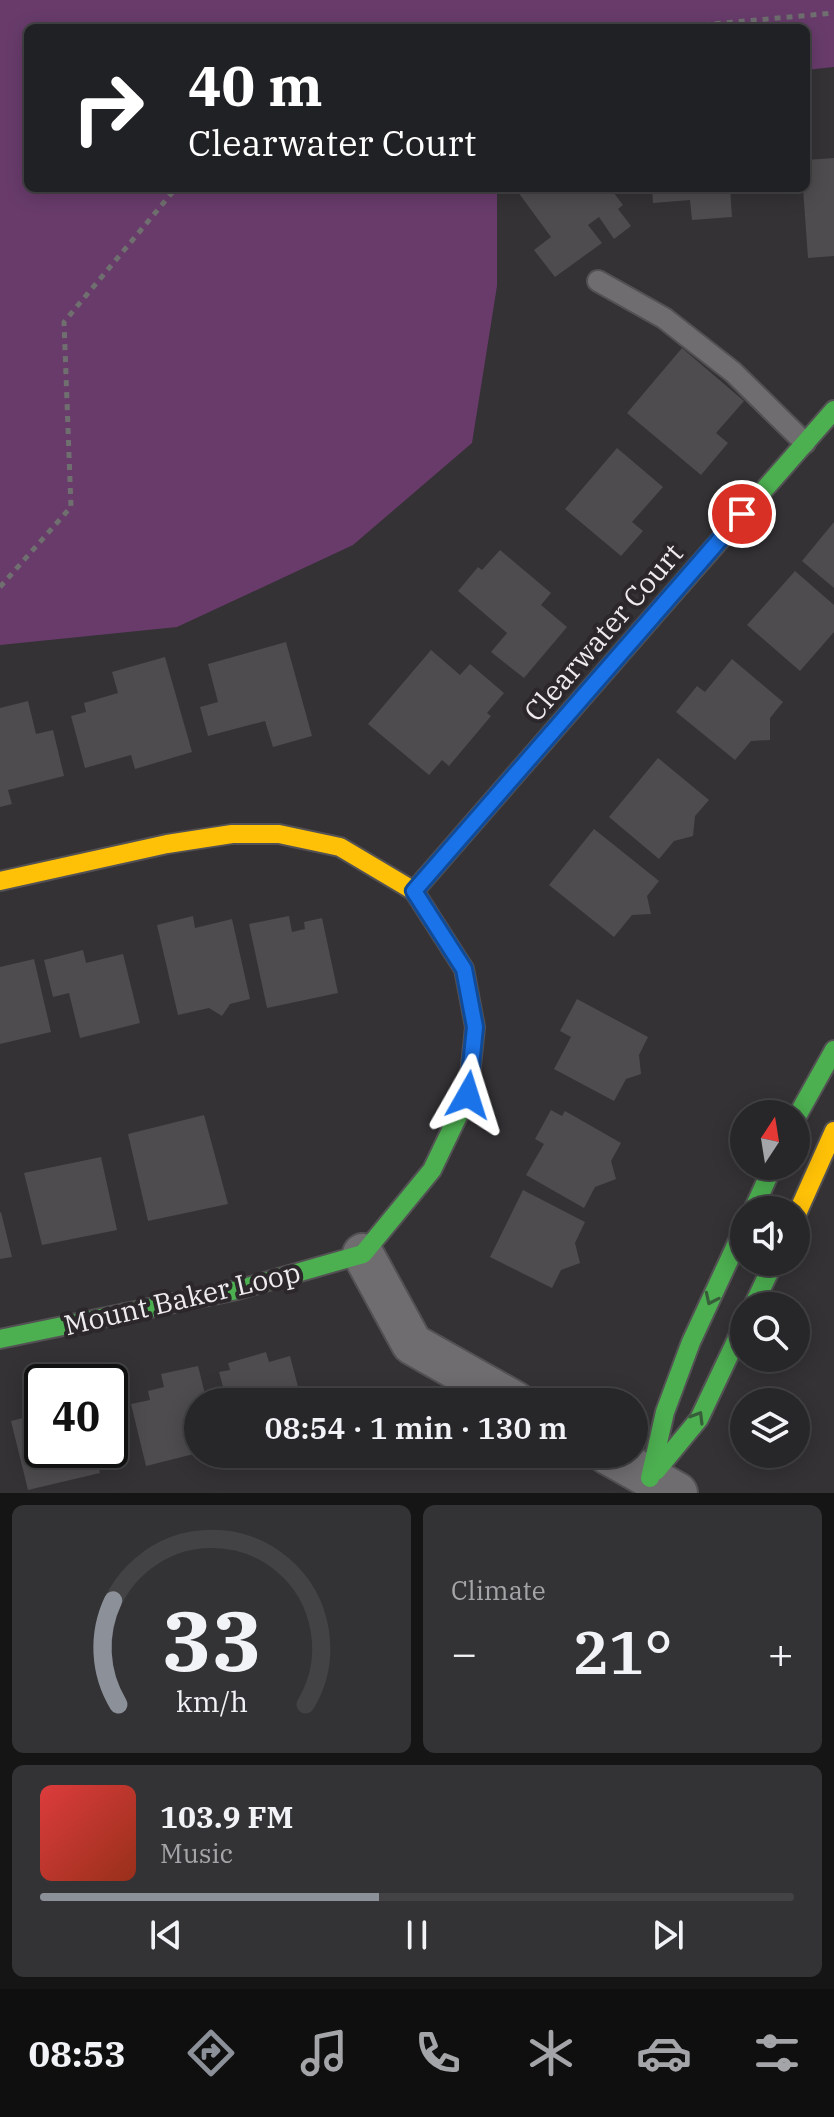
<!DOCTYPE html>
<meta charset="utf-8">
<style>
:root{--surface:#272628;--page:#333234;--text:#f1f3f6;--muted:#a4a5a8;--line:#434345;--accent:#8c9099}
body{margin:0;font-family:"IBM Plex Serif",serif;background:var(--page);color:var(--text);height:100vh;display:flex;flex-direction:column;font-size:30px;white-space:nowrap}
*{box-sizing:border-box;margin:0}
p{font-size:26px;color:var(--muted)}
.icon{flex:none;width:44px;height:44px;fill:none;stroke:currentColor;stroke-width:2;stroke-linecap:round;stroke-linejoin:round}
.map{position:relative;height:1493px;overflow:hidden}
.panel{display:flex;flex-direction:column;gap:12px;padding:12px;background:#151516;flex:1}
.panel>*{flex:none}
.top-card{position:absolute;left:24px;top:24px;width:786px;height:168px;border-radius:12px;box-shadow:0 4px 20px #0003,0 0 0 2px var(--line);background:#202124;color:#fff;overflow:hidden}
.needle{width:52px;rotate:12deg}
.buttons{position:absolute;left:730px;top:1100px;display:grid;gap:16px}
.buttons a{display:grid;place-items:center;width:80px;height:80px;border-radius:50%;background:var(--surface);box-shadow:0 4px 20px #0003,0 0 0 2px var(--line);font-size:40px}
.speed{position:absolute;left:24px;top:1364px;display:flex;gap:16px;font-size:40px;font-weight:700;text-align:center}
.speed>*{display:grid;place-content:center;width:104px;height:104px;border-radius:50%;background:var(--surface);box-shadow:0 4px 20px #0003,0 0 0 2px var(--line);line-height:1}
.speed .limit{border:4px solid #111;border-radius:12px;background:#fff;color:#111}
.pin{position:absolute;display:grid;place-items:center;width:68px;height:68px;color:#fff;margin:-34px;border:4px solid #fff;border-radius:50%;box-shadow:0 2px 8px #0007}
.me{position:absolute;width:88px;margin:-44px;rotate:6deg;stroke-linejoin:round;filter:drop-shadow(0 0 6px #0008)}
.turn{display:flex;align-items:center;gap:28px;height:168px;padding:0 32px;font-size:36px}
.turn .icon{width:104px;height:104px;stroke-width:2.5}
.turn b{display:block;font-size:56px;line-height:68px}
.big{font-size:60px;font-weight:600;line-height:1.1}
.panel .card{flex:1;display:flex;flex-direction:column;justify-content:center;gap:12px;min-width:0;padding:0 28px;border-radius:12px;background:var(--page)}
.panel .dial{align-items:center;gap:0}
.dial svg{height:208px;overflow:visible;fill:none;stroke:var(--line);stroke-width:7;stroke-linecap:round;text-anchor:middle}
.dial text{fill:var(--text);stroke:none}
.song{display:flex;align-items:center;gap:24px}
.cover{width:96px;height:96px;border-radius:12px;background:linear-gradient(135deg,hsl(0 70% 55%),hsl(10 70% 35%))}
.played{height:8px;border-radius:4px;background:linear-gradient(90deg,var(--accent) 45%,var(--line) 45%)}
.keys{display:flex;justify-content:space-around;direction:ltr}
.heat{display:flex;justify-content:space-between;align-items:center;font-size:44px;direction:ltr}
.panel .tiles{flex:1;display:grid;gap:12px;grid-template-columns:1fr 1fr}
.card:last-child{grid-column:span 2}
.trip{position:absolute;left:184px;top:1388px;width:464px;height:80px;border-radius:40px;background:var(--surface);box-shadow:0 4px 20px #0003,0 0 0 2px var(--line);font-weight:600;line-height:80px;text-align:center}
.tabs{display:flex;height:128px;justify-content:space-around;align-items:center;background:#100f10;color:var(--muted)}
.tabs .icon{width:56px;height:56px}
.tabs .current{color:var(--accent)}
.tabs b{font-size:36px;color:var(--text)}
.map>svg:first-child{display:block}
</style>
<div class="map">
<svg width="834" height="1493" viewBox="0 0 834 1493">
<rect width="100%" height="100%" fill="#343235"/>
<!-- green -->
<path fill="#683b6b" d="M0,0H834V67L806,70V28H28V188H497V286L472,443L353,545L177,627L0,645Z"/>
<!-- building -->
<g fill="#4e4c4e">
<path d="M834,158V256L808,258L803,188H806V160Z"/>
<path d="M515,188H610L623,205L618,209L631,226L614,239L599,217L588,225L602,243L555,277L534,250L551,237Z"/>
<path d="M652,188H730L732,217L692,220L690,200L653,203Z"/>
<path d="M682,348L744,401L716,433L728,443L701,475L627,413Z"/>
<path d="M617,448L663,487L632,522L643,531L621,556L565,509Z"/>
<path d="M834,522V588L802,561Z"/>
<path d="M500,550L551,593L541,605L567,627L524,678L491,652L507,633L458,591L478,567L482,570Z"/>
<path d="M795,571L834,605V632L800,671L747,625Z"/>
<path d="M286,642L312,736L273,747L265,721L208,736L200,707L218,702L208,664Z"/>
<path d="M431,650L460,675L470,664L504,693L487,713L491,716L449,766L442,760L429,775L368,724Z"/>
<path d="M165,657L192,752L135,769L131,755L85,768L71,716L86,712L84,703L118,693L112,672Z"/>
<path d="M732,659L783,702L770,718V740L751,741L735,760L676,712L697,686L705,692Z"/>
<path d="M28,701L36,734L53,730L64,776L8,790L12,804L0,807V708Z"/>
<path d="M658,758L709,800L695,816L693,836L674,841L659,859L609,817Z"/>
<path d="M594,829L659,881L647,896L651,914L632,915L614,937L549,885Z"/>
<path d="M193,916L195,928L232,919L250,999L230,1004L222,1016L209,1008L178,1015L157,925Z"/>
<path d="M289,916L292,932L305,929L304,922L322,918L338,993L267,1008L249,924Z"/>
<path d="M83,950L86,963L123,954L140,1023L80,1038L69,993L53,997L44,960Z"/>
<path d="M34,959L51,1032L0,1044V967Z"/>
<path d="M577,999L648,1037L639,1055L641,1074L626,1079L614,1101L554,1069L571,1037L560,1031Z"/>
<path d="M551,1110L562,1116L565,1111L621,1143L611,1161L616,1179L595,1187L584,1208L526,1175L544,1144L535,1139Z"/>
<path d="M204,1115L228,1204L148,1221L128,1134Z"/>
<path d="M101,1157L117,1230L42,1245L24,1173Z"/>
<path d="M523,1190L585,1222L575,1243L580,1263L561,1270L552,1288L490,1257Z"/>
<path d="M1,1212L12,1257L0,1259V1213Z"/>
<path d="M266,1352L269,1362L290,1356L302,1402H227L219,1372L230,1370L228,1363Z"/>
<path d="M198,1366L207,1402H198V1453L146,1466L131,1404L150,1400L148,1391L164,1387L161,1374Z"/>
<path d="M42,1413V1450H95L100,1473L28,1490L11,1421Z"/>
</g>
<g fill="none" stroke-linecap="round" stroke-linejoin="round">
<!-- lane casing -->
<g stroke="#535153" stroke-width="24">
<path id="lane" d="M598,281L664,318L733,372L805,443"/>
</g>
<!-- street casing -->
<g stroke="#535153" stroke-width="44">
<g id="street">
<path d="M363,1254L412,1344L515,1402"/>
<path d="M608,1454L677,1493"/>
</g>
</g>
<!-- fast casing -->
<g stroke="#535153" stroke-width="22">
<g id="fast">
<path d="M650,620L834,410"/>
<path d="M796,1118L834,1050"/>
<path d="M753,1210L773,1166"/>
<path d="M753,1306L774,1262"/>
<path d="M0,1339L237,1290L363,1254L432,1170L468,1095L475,1027L464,969L414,891"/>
<path d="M656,1471L699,1419L744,1324"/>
<path d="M650,1478L665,1412L691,1342L744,1228"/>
</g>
</g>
<!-- slow casing -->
<g stroke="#535153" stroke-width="22">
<g id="slow">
<path d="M0,881L167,844L232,834H279L340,847L414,891"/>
<path d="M414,891L650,620"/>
<path d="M796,1216L834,1131"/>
</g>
</g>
<!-- path -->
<g stroke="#706f70" stroke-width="5" stroke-dasharray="6 6" stroke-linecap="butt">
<path d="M667,28L834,13"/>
<path d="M0,587L71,507L64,322L176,188"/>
</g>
<!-- lane -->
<use href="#lane" stroke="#6f6d6f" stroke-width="20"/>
<!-- street -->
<use href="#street" stroke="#6f6d6f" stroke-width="40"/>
<!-- fast -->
<use href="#fast" stroke="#4caf50" stroke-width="18"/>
<!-- slow -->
<use href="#slow" stroke="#ffc107" stroke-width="18"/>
</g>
<!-- one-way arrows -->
<defs><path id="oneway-chevron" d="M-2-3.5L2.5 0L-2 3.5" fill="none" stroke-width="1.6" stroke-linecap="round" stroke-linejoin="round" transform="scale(2)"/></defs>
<g stroke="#385d3a">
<use href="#oneway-chevron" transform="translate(711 1299) rotate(115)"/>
<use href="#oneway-chevron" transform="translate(698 1417) rotate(-59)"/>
</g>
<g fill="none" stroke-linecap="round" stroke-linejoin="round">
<!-- route casing -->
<g stroke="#114b97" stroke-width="20">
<path id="route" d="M468,1095L475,1027L464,969L414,891L742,514"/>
</g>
<!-- route -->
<use href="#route" stroke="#1a73e8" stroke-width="14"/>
</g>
<g text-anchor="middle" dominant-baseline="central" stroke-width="8" stroke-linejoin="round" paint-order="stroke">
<!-- street labels -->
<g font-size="28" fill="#eeebee" stroke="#2b272b">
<text transform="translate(603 632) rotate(-49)">Clearwater Court</text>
<text transform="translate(182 1298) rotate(-13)">Mount Baker Loop</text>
</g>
</g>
</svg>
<div class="buttons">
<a><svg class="needle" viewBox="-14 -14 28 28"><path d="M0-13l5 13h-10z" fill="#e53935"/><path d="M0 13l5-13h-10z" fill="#a4a5a8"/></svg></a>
<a><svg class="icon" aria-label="sound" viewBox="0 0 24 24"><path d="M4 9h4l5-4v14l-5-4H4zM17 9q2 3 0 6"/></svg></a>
<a><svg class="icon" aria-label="search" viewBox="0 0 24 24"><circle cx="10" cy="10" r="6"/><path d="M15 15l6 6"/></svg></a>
<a><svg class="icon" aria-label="layers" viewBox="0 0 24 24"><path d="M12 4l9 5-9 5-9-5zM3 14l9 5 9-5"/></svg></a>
</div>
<div class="speed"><div class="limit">40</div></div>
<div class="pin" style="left:742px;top:514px;background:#d93025"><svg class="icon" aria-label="arrive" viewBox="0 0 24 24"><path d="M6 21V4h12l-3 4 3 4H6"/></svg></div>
<svg class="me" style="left:468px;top:1095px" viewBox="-20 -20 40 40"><path d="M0-17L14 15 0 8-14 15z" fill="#1a73e8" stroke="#fff" stroke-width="4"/></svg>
<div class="trip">08:54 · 1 min · 130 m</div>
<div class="top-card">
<div class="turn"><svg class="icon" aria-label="right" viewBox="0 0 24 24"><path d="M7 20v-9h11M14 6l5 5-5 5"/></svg><div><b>40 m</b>Clearwater Court</div></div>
</div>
</div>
<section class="panel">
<div class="tiles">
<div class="card dial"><svg viewBox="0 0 100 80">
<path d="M14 69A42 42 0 1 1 86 69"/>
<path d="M14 69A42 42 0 0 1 12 29" stroke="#8c9099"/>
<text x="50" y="56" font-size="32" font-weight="700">33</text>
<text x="50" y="72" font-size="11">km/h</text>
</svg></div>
<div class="card"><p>Climate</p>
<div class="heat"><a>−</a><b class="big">21°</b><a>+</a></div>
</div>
<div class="card">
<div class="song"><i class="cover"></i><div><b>103.9 FM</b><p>Music</p></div></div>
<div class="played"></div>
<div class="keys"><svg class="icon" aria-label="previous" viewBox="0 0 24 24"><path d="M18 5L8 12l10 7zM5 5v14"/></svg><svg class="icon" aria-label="pause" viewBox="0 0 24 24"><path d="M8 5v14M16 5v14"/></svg><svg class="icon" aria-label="next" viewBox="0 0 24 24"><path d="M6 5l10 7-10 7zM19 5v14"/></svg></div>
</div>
</div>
</section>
<nav class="tabs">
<b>08:53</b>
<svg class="icon current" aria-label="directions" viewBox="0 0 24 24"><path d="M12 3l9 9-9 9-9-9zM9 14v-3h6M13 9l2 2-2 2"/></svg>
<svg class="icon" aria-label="music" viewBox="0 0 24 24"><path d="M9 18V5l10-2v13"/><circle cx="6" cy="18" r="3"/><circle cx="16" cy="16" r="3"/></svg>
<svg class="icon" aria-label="phone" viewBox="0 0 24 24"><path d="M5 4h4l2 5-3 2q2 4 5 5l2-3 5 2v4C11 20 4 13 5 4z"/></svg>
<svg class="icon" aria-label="climate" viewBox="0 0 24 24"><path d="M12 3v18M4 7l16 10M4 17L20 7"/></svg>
<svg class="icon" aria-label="car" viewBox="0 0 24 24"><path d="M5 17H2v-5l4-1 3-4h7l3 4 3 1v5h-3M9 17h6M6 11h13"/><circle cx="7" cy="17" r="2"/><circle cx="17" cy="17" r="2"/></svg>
<svg class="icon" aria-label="filters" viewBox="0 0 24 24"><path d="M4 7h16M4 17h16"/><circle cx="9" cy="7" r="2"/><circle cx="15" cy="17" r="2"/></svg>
</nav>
